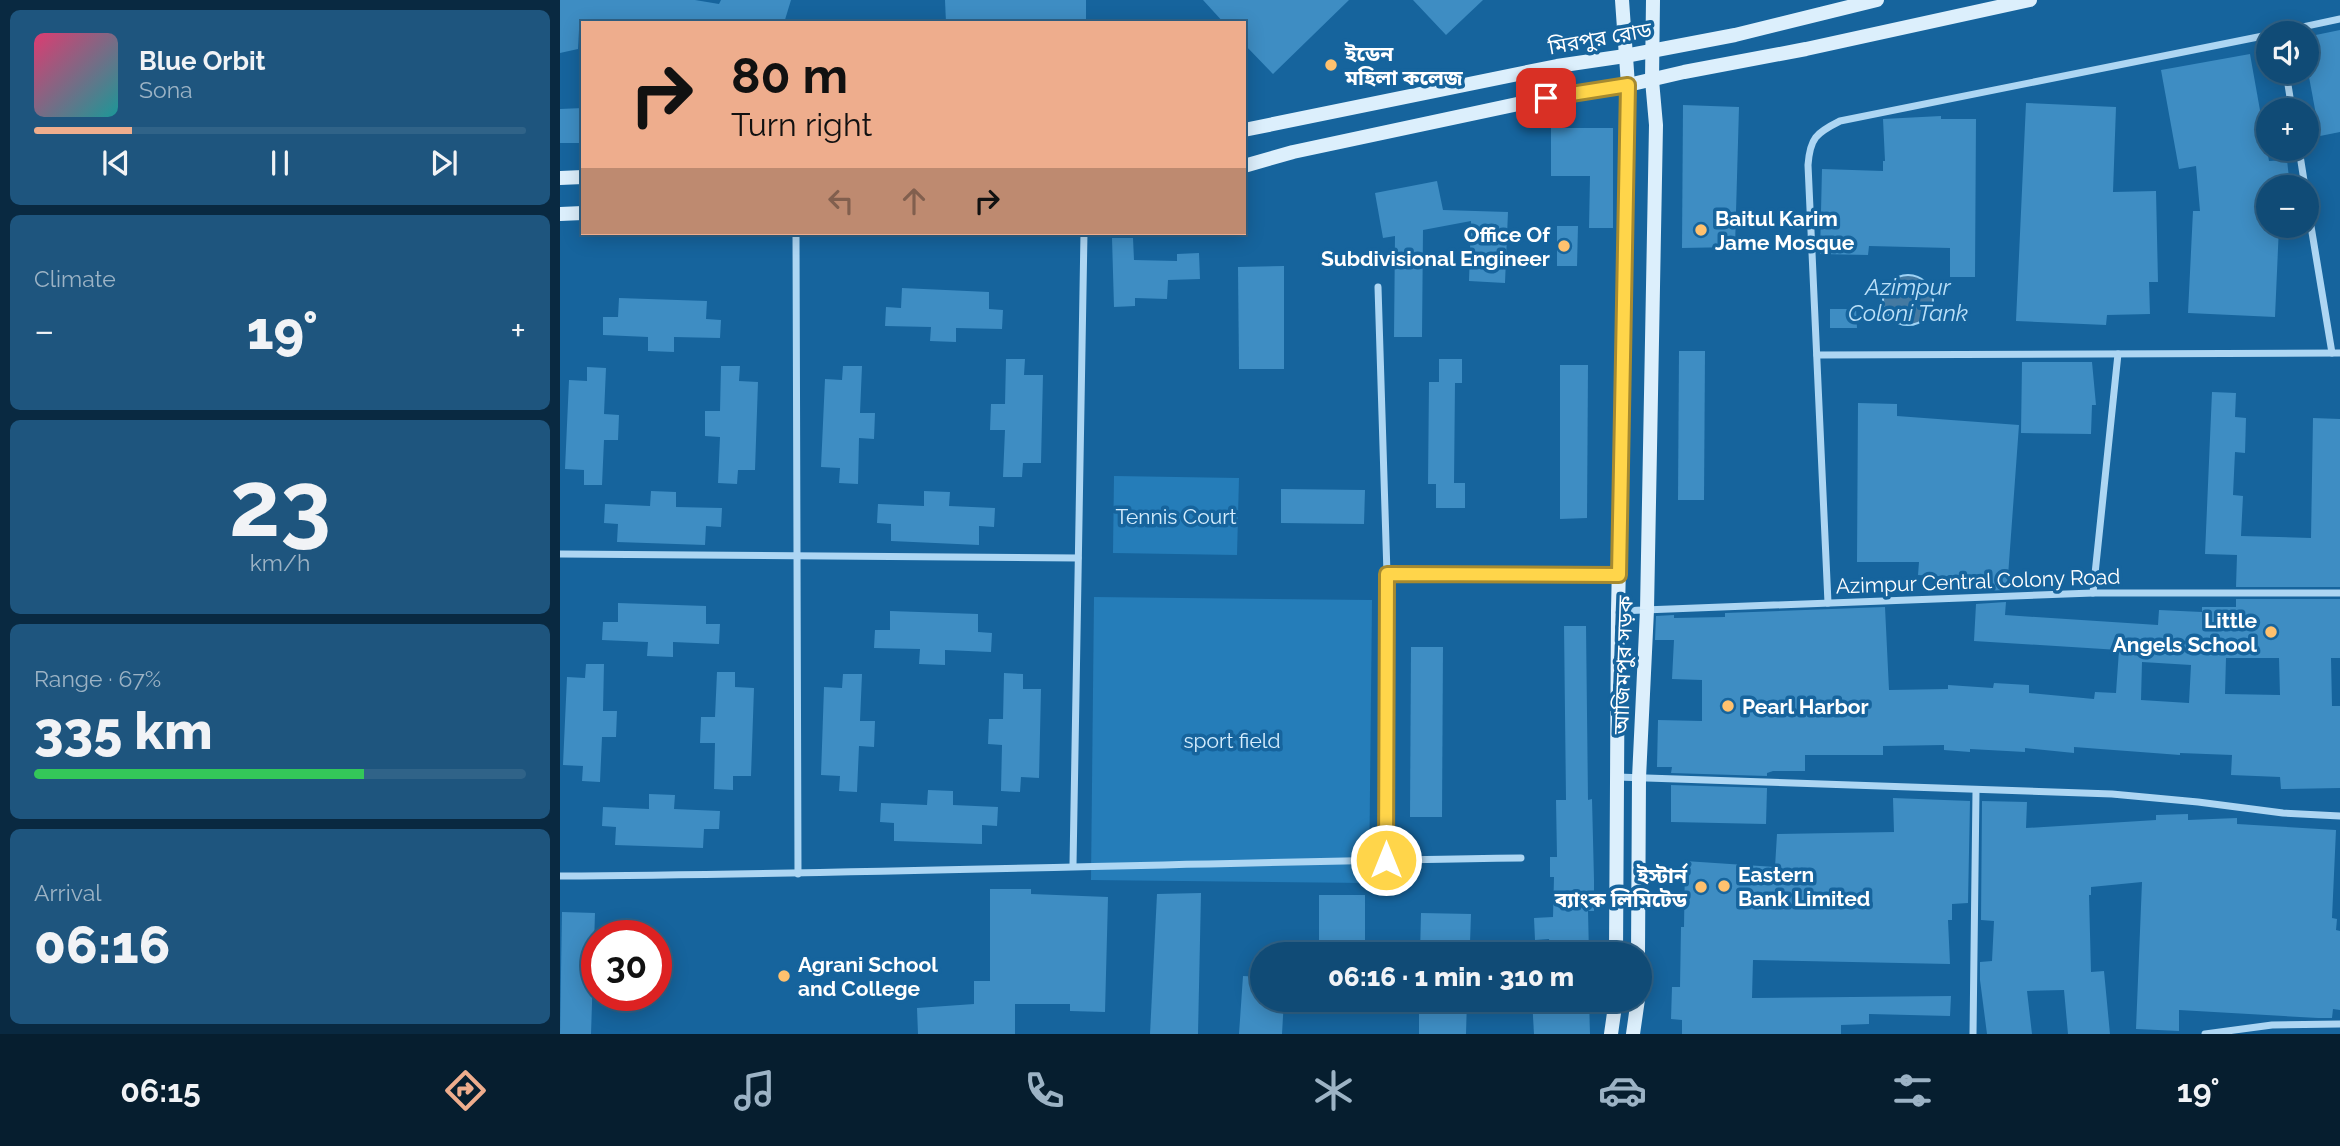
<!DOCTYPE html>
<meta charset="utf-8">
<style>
:root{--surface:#104b76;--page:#1e557e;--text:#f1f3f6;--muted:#9cb3c5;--line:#306388;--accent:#eead8d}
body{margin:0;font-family:Raleway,"Noto Sans Bengali",sans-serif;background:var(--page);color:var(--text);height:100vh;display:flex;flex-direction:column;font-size:26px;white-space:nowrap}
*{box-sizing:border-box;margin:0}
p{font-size:23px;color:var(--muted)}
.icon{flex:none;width:38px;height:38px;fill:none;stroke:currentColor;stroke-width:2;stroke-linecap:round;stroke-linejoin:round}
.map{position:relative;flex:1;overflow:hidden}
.sheet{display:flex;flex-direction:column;gap:10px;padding:10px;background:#092941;width:560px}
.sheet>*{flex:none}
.banner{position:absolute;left:21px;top:21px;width:665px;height:214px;border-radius:0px;box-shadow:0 4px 18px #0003,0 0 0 2px var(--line);background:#eead8d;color:#111;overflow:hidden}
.fabs{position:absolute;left:1696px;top:21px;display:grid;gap:14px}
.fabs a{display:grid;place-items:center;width:63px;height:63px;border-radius:50%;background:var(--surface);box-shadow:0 4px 18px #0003,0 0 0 2px var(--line);font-size:35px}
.speed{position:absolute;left:21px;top:920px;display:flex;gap:14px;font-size:35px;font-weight:700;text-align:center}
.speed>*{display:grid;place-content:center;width:91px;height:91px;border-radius:50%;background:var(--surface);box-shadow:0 4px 18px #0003,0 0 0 2px var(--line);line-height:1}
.speed .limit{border:10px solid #d22;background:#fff;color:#111}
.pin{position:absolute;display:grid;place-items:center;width:60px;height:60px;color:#fff;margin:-30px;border-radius:14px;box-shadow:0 4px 10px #0006}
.me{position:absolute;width:77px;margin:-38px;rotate:0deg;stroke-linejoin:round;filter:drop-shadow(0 0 5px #0008)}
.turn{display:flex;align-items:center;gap:24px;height:147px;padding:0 35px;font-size:32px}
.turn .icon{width:91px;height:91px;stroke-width:2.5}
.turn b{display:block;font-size:49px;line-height:60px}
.lanes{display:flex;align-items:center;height:66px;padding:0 35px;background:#0003;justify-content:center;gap:35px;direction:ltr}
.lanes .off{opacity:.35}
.big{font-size:52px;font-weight:800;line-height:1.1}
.sheet .widget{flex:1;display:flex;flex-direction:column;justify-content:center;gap:10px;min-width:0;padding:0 24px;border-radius:10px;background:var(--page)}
.sheet .dial{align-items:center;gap:0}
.dial b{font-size:91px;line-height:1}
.song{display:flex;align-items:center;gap:21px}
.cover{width:84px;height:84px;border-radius:10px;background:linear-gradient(135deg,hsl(340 70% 55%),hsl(180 70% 35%))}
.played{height:7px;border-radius:4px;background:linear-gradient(90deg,var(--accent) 20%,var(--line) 20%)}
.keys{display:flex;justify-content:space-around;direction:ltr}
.heat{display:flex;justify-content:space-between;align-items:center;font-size:38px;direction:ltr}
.charge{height:10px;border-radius:5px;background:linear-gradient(90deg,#34c759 67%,var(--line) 0)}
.trip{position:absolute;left:690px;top:942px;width:402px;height:70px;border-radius:35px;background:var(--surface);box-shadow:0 4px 18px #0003,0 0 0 2px var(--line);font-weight:800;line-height:70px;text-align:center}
.dock{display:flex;height:112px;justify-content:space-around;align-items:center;background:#061e2f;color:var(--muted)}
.dock .icon{width:49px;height:49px}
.dock .current{color:var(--accent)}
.dock b{font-size:32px;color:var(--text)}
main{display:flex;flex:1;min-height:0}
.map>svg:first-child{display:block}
</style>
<main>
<section class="sheet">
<div class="widget">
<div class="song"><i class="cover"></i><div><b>Blue Orbit</b><p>Sona</p></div></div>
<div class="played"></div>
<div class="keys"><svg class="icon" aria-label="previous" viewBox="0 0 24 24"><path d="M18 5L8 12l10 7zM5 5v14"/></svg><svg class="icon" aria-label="pause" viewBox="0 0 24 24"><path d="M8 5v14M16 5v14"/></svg><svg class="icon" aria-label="next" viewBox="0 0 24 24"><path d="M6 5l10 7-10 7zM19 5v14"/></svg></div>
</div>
<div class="widget"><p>Climate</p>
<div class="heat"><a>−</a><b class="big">19°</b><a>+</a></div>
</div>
<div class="widget dial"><b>23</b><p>km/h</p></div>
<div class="widget"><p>Range · 67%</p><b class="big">335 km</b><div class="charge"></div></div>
<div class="widget"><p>Arrival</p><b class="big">06:16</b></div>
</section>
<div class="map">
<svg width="1780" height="1034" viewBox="0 0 1780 1034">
<rect width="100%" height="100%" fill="#16649d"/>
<!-- green -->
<g fill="#257db9">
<path d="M554,476L679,478L677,555L553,553Z"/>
<path d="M534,597L812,600L809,883L531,880Z"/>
</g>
<!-- water -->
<circle fill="#457aa2" stroke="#9fd3f5" stroke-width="2" cx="1348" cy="300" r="25"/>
<!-- building -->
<g fill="#3e8dc3" fill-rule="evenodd">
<path d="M0,0H135L159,4L161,0H231L224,23H23V30H19L18,49L0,53Z"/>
<path d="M385,0H526V23H386Z"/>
<path d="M643,0H789L713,74L684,44V23H664Z"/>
<path d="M853,0H923L886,35Z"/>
<path d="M1780,30V132L1760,136L1746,61V37Z"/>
<path d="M1690,54L1709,161L1727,160L1730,187H1708V226H1719L1715,317L1628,313L1633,211H1640L1636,166L1619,169L1601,70Z"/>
<path d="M1466,103L1556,107L1553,192L1596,191L1598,282H1589L1590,314L1547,315L1546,325L1456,321Z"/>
<path d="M1123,105L1179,107L1175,247L1122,248Z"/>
<path d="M23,108V143H0V109Z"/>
<path d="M1381,116V119H1416L1415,277H1390V248L1309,246L1308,255L1260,254L1262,169L1323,171V161H1325L1323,119Z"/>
<path d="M991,128H1053V228H1029L1030,176H991Z"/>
<path d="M877,181L883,210L948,212L945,283L909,281L911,221L863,230L862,337H834L835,236L823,238L815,193Z"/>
<path d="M997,226H1018L1017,266H997Z"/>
<path d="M552,238H573L574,260L617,261V254L639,253L640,279L608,280L607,299L575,298V306L554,307Z"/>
<path d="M724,266V369H679L678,267Z"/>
<path d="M342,288L429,292V309L443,310L442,329L396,328V342L370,341L371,327L325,326L326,307L341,308Z"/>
<path d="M59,298L147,301L146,319L161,320L160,338L114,337V352L88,351V337L43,335V317H58Z"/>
<path d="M1270,309H1296L1297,328H1270Z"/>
<path d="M1119,351H1145L1144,500H1118Z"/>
<path d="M446,359H465L464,375H483L481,463H463L462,477H443L445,430H430L431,404H445Z"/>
<path d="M879,359H902V383H895L894,483H905V508H876V484H868L869,382H879Z"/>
<path d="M1462,362H1532L1536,405H1532L1531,434L1461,433Z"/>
<path d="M1000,365H1028L1027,518L1000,519Z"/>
<path d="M161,366H180L179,381L198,382L195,470H178L177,484L158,483L160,437L145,436V411H160Z"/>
<path d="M283,366H302L300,413H315L314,439L299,438L298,484L279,483L280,468L261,467L265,379L282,380Z"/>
<path d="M27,367L46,368L44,414L59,415L58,440H44L42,485H24V470L5,469L9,380L27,381Z"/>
<path d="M1652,392L1676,393L1675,417L1686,418L1685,453L1675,452L1673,495L1683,496L1681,536L1751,538L1753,418L1780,419V587H1676L1677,555L1645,554Z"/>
<path d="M1298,403L1337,404V416L1459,425L1447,590L1416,591L1417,579L1358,575L1359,562H1297Z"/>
<path d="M721,489L805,490L804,524L721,523Z"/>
<path d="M91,491L116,492V507L162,508L161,527L146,526L145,545L57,542L58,524L44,523L45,504L90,506Z"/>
<path d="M364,491L390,492L389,506L435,508L434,527L419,526V545L331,541V524L317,523L318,504L364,506Z"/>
<path d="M1676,599H1780V658H1771L1772,706H1780V788L1721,789L1720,777L1671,775L1672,755L1620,753V755L1514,747V753L1465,748V752L1410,749V752L1384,750V745L1323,746V755H1245V771H1213L1207,773V776L1111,773L1112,767H1097L1098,720L1142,721V680L1112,679L1114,640H1095L1096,616L1114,615V618L1165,617V613L1325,607L1329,690L1388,689V685L1433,688L1434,683L1469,685V693L1534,699L1535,692L1556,693L1559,650L1414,641L1416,604L1446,602L1445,615L1598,625L1599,610L1642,612V607H1676ZM1666,658H1719L1720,695L1665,694ZM1582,662L1631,665L1629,703L1581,700Z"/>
<path d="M58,603L146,606V624H160L159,644L113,642V657L87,656L88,642L42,640L43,622H58Z"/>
<path d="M330,611L418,614V632L432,633L431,652L385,650V665L359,664L360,649L314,648L315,630H330Z"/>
<path d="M1004,626H1026L1028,800L1032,799L1034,880V911H1028L1029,954H990L989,939L975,940L974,918L993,917L994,877H990V857H997L996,800H1006Z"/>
<path d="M851,647H883L882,817H850Z"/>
<path d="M26,664H44L43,711H57L56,737H42L40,782L22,781L23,766L3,765L7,677L25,678Z"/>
<path d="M157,672H175V687L194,688L191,776H173V790L154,789L155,743H140L141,717H155Z"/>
<path d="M444,673L463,674V689H481L479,778L461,777L460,792L441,791L442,745L428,744L429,719H443Z"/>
<path d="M283,674H302L300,721H315L314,747L299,746L297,792L279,791L280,776L261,775L264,687L282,688Z"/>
<path d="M1111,785L1207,788L1206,824L1111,822Z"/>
<path d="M368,790L393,791V805L438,807L437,826L422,825V844L334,841V823L320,822L321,803L367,805Z"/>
<path d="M89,794L115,795L114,809L160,811L159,829H144L143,848L55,845L56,827L42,826L43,807L89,809Z"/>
<path d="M1333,798L1410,801L1408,903L1392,904V920H1388L1390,964L1193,960L1192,998L1391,996L1390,1016L1309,1014V1024L1281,1025V1034H1122V1020L1111,1019L1112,987H1120L1121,927H1124L1125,861L1215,867L1217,834L1334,832Z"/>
<path d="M1422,801L1467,802L1466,828L1596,820V815L1628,814V820L1677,818V824L1776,830L1772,918L1777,919L1776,930L1780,931V1010L1773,1009L1772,1018H1758L1619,1010V1031L1576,1029L1582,882L1531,887V895H1529L1531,972L1544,971L1550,1034H1508L1504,990L1467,991L1472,1034H1427L1420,980V962L1432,961L1434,921L1421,920Z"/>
<path d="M430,889H471V894L548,897L545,1012L510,1011V1004H455V1034H358L357,1008L414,1004V981H430Z"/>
<path d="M641,893L638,1034H590L597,894Z"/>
<rect x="759" y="895" width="46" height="59"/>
<path d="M2,912L35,913L31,1034H0Z"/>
<path d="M861,913L911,914L910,943L894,942V954H860Z"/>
<path d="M683,976L702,977V999H724L722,1034H679Z"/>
<path d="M859,999H907L906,1034H859Z"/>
<path d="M972,999H1029L1030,1034H974Z"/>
</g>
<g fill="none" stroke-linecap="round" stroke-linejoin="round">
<!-- street -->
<g stroke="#add6f3" stroke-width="7">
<path d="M1714,33L1780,19"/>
<path d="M1726,72L1732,110"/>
<path d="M1739,149L1745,187"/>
<path d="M1746,196L1772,353"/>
<path d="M236,233L238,874"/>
<path d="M818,287L827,574L826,860"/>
<path d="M1257,355L1780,353"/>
<path d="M0,554L518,558"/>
<path d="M827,574H1059"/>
<path d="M1533,593L1558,354"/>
<path d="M1268,603L1248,165C1250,138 1256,133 1280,121L1708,35"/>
<path d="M1058,611L1533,593H1780"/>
<path d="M1057,777L1552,794L1638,802L1723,813L1780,816"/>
<path d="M513,865L524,233"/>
<path d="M0,876C320,874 640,862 961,858"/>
<path d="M1413,1034L1416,791"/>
<path d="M1645,1034L1712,1025L1780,1024"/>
</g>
<!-- secondary -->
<g stroke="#dceffc" stroke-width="14">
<path d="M684,130L997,66L1065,56L1175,35L1317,0"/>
<path d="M684,166L733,152L986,98L1068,85L1124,72L1246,49L1470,0"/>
<path d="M0,178L23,177"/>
<path d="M0,214L23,213"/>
<path d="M1056,954L1058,611L1068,150V85L1062,0"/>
<path d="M1078,954L1079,778L1087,610L1096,125L1092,80L1093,0"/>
<path d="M1051,1034L1056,999"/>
<path d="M1073,1034L1078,999"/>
</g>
</g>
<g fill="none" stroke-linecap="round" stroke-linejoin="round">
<!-- route casing -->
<g stroke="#a68a30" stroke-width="18">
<path id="route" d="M826,860L827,574L1059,575L1068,85L986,98"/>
</g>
<!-- route -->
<use href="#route" stroke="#ffd54a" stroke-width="12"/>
</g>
<!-- markers -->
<g fill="#ffc16e" stroke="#16649d" stroke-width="2.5">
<circle cx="771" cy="65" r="7"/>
<circle cx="1141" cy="230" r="7"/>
<circle cx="1004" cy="246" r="7"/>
<circle cx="1711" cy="632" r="7"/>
<circle cx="1168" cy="706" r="7"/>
<circle cx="1164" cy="886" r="7"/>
<circle cx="1141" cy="887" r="7"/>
<circle cx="224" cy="976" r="7"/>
</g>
<g text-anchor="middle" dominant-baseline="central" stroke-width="7" stroke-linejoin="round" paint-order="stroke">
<!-- street labels -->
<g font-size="21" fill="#fff" stroke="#16649d">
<text transform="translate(1040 38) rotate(-10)">মিরপুর রোড</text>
<text transform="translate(1418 581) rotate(-2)">Azimpur Central Colony Road</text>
<text transform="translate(1063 665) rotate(-88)">আজিমপুর সড়ক</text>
</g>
<!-- poi labels -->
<g font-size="21" font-weight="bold" fill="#fff" stroke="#16649d" text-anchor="start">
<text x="785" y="53">ইডেন<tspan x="785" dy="24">মহিলা কলেজ</tspan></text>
<text x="1155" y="218">Baitul Karim<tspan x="1155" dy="24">Jame Mosque</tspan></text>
<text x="990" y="234" text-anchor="end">Office Of<tspan x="990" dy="24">Subdivisional Engineer</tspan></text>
<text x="1697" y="620" text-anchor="end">Little<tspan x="1697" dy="24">Angels School</tspan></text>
<text x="1182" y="706">Pearl Harbor</text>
<text x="1178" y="874">Eastern<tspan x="1178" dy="24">Bank Limited</tspan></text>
<text x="1127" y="875" text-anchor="end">ইস্টার্ন<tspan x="1127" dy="24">ব্যাংক লিমিটেড</tspan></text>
<text x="238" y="964">Agrani School<tspan x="238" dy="24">and College</tspan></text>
</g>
<!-- park labels -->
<g font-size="21" fill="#d5edfd" stroke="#16649d">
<text x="616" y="516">Tennis Court</text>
<text x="672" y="740">sport field</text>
</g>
<!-- water labels -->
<g font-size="23" font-style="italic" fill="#bce1f9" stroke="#16649d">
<text x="1348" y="286">Azimpur<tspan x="1348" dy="26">Coloni Tank</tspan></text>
</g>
</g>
</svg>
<div class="fabs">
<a><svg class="icon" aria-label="sound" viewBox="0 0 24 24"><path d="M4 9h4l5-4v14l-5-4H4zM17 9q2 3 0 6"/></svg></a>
<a>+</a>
<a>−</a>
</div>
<div class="speed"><div class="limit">30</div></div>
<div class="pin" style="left:986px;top:98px;background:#d93025"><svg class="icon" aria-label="arrive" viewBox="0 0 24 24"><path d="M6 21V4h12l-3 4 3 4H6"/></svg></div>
<svg class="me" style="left:826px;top:860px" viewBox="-20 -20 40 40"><circle r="17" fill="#ffd54a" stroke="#fff" stroke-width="3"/><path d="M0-11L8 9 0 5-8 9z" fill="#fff"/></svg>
<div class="trip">06:16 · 1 min · 310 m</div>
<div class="banner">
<div class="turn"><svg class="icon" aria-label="right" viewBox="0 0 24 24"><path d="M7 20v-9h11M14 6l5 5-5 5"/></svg><div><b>80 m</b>Turn right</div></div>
<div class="lanes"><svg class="icon off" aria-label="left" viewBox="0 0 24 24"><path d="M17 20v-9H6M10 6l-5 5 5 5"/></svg><svg class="icon off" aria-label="ahead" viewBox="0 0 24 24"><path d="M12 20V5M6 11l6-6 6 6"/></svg><svg class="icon" aria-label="right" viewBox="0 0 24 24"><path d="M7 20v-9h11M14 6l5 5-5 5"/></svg></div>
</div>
</div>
</main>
<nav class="dock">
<b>06:15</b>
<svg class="icon current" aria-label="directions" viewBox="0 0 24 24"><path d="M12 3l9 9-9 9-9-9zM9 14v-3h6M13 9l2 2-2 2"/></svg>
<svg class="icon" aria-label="music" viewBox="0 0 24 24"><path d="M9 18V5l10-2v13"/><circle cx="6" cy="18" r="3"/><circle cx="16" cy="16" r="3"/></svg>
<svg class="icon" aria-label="phone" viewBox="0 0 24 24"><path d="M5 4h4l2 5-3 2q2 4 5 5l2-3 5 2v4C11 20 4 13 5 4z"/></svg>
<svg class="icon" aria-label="climate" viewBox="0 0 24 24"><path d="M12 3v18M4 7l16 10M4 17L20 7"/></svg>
<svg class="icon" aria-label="car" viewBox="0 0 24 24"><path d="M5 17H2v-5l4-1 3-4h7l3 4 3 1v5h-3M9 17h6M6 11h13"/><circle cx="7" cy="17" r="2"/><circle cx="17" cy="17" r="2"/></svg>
<svg class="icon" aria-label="filters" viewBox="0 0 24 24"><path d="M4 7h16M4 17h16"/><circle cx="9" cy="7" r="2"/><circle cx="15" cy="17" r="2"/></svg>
<b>19°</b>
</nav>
